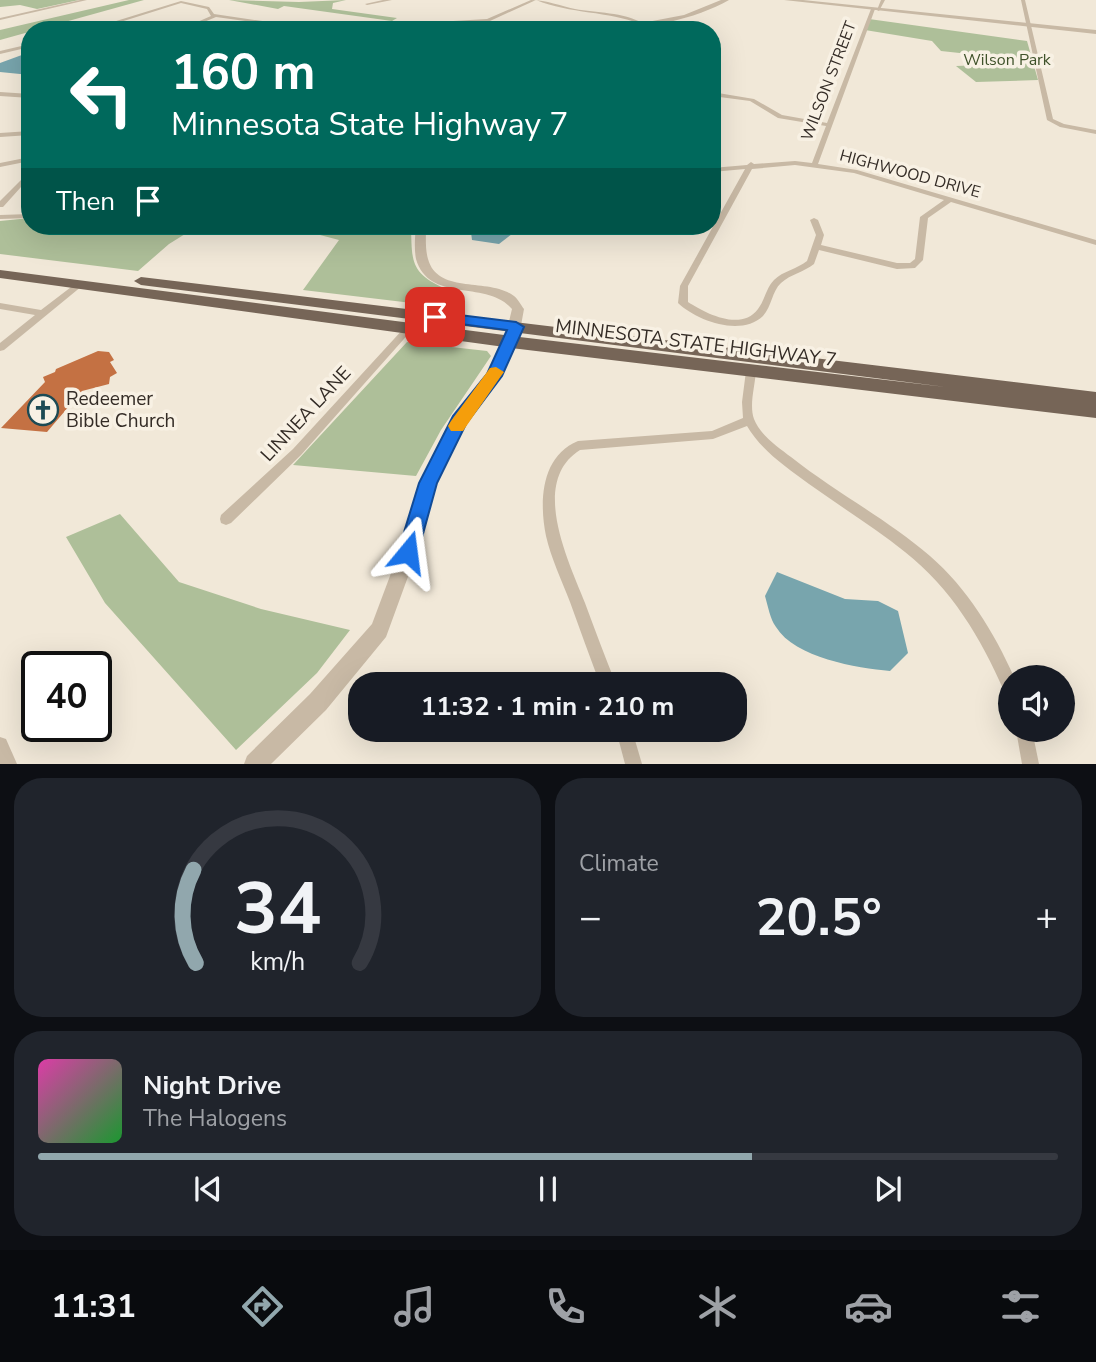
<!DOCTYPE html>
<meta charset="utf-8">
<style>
:root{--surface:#171b24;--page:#20242c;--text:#f1f3f6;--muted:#9ea1a6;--line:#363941;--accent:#91a7ad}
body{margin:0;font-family:"Nunito Sans",sans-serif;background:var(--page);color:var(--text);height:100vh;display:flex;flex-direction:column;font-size:26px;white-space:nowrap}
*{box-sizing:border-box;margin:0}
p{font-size:23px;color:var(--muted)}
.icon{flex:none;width:38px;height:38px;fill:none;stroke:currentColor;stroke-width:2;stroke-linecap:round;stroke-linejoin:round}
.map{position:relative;height:764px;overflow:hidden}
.panel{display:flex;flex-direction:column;gap:14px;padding:14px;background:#0d0f14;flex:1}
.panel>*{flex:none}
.top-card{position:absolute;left:21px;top:21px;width:700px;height:214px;border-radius:28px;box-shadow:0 7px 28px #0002;background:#00695c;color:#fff;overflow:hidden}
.fabs{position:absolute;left:998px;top:665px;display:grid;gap:14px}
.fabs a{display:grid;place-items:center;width:77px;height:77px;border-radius:50%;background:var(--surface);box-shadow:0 7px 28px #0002;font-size:35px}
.speed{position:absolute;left:21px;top:651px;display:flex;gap:14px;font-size:35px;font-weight:700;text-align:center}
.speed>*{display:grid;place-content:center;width:91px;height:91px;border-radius:50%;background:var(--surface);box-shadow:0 7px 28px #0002;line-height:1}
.speed .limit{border:4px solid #111;border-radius:10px;background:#fff;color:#111}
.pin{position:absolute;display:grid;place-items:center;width:60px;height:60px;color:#fff;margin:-30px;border-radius:14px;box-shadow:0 4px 10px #0006}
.me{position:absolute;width:77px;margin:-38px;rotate:16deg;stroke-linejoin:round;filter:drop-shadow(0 0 5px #0008)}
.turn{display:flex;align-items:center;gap:24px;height:147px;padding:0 35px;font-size:32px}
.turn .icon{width:91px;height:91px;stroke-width:2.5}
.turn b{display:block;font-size:49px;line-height:60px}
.then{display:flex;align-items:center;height:66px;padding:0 35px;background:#0003;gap:14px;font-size:26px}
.big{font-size:52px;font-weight:700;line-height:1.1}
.panel .tile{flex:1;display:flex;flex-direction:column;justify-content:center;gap:10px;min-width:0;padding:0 24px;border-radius:28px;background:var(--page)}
.panel .dial{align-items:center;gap:0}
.dial svg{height:182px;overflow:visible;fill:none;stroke:var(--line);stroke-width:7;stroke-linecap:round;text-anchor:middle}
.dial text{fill:var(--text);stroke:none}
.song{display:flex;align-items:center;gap:21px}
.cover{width:84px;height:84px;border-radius:10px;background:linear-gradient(135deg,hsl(320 70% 55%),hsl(130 70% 35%))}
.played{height:7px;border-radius:4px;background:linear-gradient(90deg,var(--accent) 70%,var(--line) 70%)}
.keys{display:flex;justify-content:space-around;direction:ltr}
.heat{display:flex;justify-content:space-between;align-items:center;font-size:38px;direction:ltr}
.panel .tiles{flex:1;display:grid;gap:14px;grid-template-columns:1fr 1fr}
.tile:last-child{grid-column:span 2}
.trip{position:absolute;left:348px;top:672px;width:399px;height:70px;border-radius:28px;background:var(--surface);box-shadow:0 7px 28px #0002;font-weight:700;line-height:70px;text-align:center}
.dock{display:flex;height:112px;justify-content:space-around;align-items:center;background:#090b0e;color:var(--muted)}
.dock .icon{width:49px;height:49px}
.dock .on{color:var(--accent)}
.dock b{font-size:32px;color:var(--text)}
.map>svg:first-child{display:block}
</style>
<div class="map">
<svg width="1096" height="764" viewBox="0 0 1096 764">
<rect width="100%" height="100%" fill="#f1e8d8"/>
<!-- green -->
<g fill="#aebf99">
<path d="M0,0H79L37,9L20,5L0,7Z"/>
<path d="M129,0H144L0,40V30Z"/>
<path d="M229,0L299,2L346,0L333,3L332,9L397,18L392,21L284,6L278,9Z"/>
<path d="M869,19L1027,41L1038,80L976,82L956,66L983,65L969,54L941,51L932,41L865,30Z"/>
<path d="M30,218V226H198L169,244L138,271L0,254V221Z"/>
<path d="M286,226H411C412,262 410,273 446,289L437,306L303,290L339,240Z"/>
<path d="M407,342L487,351L491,356L441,430L416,476L293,465Z"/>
<path d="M120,514L179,582L261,609L350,630L317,673L236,750L105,603L66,537Z"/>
</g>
<!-- water -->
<g fill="#78a5ad">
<path d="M30,52V75L0,72V63Z"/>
<path d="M481,226H509L512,234L499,244L472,240L471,232Z"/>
<path d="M777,572L845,599L878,601L898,611L908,653L890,671C857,668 795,658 776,627C770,619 768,606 765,596Z"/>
</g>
<!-- building -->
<path fill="#c47143" d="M98,351L109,352L114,360L110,362L117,373L110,377L109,384L82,391L47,432L1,428L45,382L43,377L55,372L56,369Z"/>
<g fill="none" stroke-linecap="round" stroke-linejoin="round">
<!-- minor -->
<g fill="#c8b9a5" fill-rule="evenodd">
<path d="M80,0H87L0,20V18Z"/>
<path d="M383,0H392L367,5L365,4Z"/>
<path d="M531,0C547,0 560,6 575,9C596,13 624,12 642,23L640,24C609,11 570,14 536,0L490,21L437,24L424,30H417L436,22L487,19Z"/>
<path d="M881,0H885L879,11L877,10Z"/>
<path d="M1021,0H1025L1053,119L1064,124L1096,130V134L1060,127L1047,120Z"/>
<path d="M181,1L209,7L214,14L323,30H309L216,17L185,30H179L211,16L207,9L181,3L95,30H87Z"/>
<path d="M873,8L875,9L818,164L857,170L1096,240V245L951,202L928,218L923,260L915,268L897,269L819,250L814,264C804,272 791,274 781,283C772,291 772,306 763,316C741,337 697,321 678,303L680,286L745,169L712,172V168L747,165L751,162L754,164L795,161L812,163L826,126L778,118L750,101L712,96V92L754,99L782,115L827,123L871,9ZM795,165L854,173L944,200L920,217L915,259L910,263H897L821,245L824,235L818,220L814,218L810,220L816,235L807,261C797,269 783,271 774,280C766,288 765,300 758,309C741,332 705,313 688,302V286L752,169Z"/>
<path d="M30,44V47L0,54V51Z"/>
<path d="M0,92L30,94V98L0,96Z"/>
<path d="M30,131V135L0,137V133Z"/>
<path d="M30,157V161L0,167V163Z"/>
<path d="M30,171V177L3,207H0V201Z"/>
<path d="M30,214V218L0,219V215Z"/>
<path d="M79,281L83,284L82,286L4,350L0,351V343L35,315L0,309V303L41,310Z"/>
<path d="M408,326L411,327L413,329L411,331L301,455L231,523L226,525L221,523L220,519L221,515L293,449L405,327Z"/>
<path d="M751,367L756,371C755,386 749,405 754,419C760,435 778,447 791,457C835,492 887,519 930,556C967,588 994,632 1014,677H1010V693L1004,691C981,638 951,588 905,552C875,528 841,507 809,484C786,467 761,450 747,426L713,439L580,450C529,482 569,562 585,603C595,630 605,657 616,684H600C590,657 580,630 570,602C562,581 551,558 546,536C539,502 541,456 578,441L712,431L743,418L742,402L746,371Z"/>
<path d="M616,730H632L642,764H625Z"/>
<path d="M1016,730H1032L1039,764H1022Z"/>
<path d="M0,737L6,739L17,764H0Z"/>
</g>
<!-- tertiary -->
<g fill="#c8b9a5" fill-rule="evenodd">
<path d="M721,0H729C696,19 643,30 605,30L684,15Z"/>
<path d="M784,0H803L1096,30V34Z"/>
<path d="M416,226H426C426,236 425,249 428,259C438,295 489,277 514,296C518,299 521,305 524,309L518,342L501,376L465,424L436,483L417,552L386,637L326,710L271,764H244L247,756L310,694L372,624L399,552L420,483L454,417L488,373L504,342L512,309C487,279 429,304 416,259C414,249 415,236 416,226Z"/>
</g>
<!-- primary -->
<path fill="#766557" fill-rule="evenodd" d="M0,270L511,336L946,387L141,285L134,281L141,277L1096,392V418L511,348L0,278Z"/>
</g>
<!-- route -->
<path fill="#1a73e8" stroke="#114b97" stroke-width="2" d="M435,312L516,322L524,327L502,376L466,424L437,483L418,552L415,559L408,561L401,559L398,552L419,483L453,416L487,374L507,330L430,320L428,317Z"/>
<!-- slow -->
<path fill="#f59e0b" d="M496,367L504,372L501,376L463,431H451L448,426L451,421L490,368Z"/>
<!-- icons -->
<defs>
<g id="church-ring" transform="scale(1.575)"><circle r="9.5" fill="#f8f1e4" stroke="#1c4a54" stroke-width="1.5"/><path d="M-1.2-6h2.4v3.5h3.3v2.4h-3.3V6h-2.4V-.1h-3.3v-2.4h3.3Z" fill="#1c4a54"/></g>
</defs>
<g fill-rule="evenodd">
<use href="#church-ring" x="43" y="410"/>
</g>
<g text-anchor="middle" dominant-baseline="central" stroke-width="7" stroke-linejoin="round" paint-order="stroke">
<!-- far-park labels -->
<g font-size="16" fill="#3f522a" stroke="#f8f1e4">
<text x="1007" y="60">Wilson Park</text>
</g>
<!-- far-street labels -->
<g font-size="16" fill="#342c26" stroke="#f8f1e4">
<text transform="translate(829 81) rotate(-69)">WILSON STREET</text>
<text transform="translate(910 174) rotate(15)">HIGHWOOD DRIVE</text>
</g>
<!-- street labels -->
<g font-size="19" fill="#342c26" stroke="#f8f1e4">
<text transform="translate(696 343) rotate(7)">MINNESOTA STATE HIGHWAY 7</text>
<text transform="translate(306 414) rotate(-47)">LINNEA LANE</text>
</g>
<!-- poi labels -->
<g font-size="19" fill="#342c26" stroke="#f8f1e4" text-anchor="start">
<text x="66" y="399">Redeemer<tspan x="66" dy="22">Bible Church</tspan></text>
</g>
</g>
</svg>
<div class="fabs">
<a><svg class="icon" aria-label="sound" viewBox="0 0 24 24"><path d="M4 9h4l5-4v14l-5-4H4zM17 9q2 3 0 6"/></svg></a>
</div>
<div class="speed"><div class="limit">40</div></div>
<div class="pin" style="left:435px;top:317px;background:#d93025"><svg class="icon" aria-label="arrive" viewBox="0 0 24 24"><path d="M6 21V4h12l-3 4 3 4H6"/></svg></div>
<svg class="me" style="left:408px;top:552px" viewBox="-20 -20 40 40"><path d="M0-17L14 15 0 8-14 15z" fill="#1a73e8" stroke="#fff" stroke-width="4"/></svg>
<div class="trip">11:32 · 1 min · 210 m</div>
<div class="top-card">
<div class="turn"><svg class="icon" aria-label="left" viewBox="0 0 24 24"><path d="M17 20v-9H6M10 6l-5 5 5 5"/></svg><div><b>160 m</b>Minnesota State Highway 7</div></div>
<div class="then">Then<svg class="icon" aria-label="arrive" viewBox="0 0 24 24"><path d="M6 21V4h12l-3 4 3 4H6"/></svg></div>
</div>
</div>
<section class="panel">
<div class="tiles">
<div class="tile dial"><svg viewBox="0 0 100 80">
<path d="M14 69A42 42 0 1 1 86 69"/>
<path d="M14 69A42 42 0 0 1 13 28" stroke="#91a7ad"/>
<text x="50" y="56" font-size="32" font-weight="700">34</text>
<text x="50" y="72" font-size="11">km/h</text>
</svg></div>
<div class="tile"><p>Climate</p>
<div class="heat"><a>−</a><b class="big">20.5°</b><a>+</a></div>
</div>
<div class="tile">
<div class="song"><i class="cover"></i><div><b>Night Drive</b><p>The Halogens</p></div></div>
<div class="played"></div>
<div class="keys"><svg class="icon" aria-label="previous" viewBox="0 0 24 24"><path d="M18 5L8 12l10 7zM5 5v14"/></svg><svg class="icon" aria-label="pause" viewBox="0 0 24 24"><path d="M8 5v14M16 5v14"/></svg><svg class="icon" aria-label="next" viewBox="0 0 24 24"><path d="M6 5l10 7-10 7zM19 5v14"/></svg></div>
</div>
</div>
</section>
<nav class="dock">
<b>11:31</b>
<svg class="icon on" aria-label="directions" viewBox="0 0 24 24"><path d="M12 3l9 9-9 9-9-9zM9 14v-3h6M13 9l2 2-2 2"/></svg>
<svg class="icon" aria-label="music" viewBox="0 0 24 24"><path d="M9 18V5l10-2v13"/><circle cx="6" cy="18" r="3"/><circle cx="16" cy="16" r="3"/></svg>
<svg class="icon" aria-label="phone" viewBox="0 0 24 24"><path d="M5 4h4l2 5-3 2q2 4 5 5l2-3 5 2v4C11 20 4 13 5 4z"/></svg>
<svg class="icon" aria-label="climate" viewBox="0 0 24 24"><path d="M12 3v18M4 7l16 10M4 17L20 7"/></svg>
<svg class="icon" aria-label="car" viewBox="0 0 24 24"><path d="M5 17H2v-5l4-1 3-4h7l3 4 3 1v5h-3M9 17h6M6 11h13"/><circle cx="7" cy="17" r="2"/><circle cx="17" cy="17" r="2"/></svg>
<svg class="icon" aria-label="filters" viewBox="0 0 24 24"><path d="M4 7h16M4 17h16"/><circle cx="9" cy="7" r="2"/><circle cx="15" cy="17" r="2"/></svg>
</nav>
